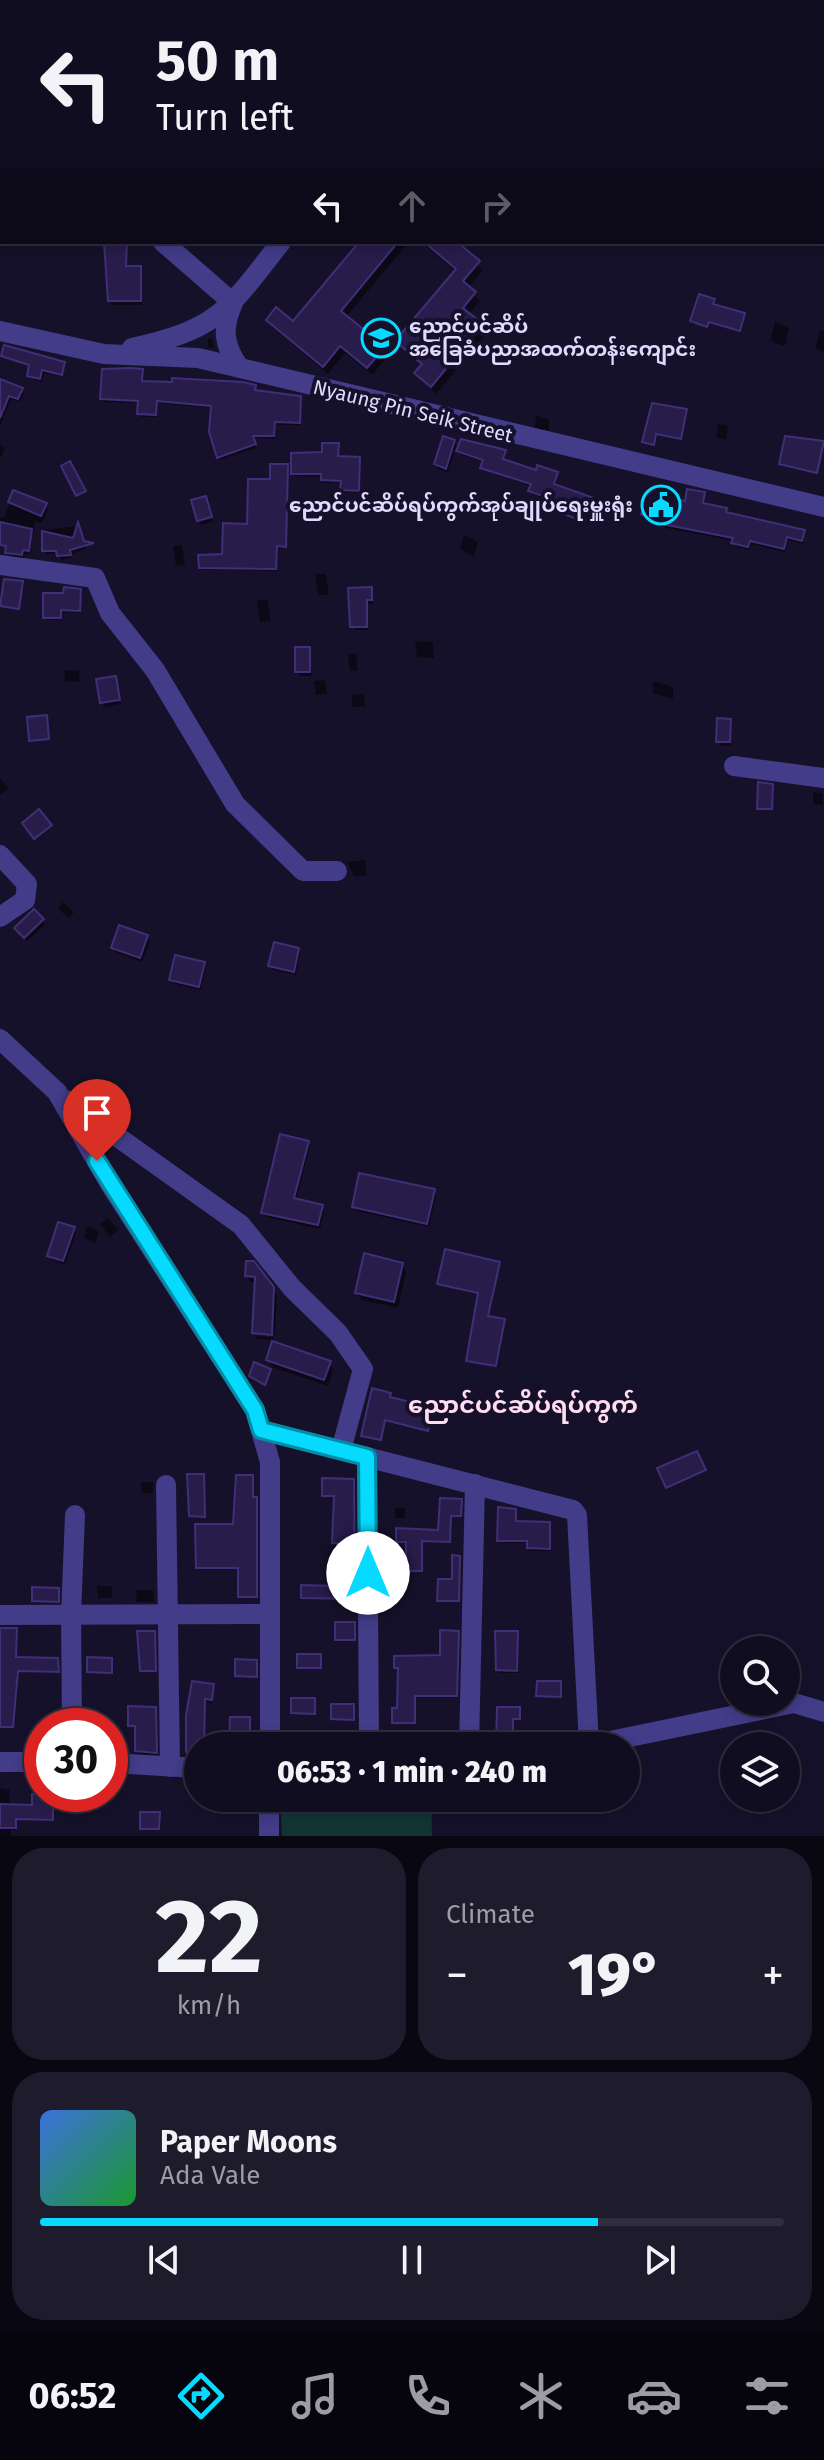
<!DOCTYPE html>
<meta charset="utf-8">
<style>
:root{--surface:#100d20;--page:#1e1b2d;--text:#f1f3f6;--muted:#9c9ca5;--line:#302d3e;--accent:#06daff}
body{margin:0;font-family:"Fira Sans","Noto Sans Myanmar",sans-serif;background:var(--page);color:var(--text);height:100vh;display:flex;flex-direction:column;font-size:30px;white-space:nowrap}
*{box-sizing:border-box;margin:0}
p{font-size:26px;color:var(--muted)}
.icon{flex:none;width:44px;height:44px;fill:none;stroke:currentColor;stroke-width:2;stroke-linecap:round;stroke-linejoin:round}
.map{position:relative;height:1836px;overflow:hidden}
.side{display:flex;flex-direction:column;gap:12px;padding:12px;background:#090712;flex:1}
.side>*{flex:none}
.guide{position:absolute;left:0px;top:0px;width:824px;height:244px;box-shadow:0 4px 12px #0003,0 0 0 2px var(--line);background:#100d20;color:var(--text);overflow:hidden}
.tools{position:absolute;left:720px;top:1636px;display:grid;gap:16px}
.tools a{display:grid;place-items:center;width:80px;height:80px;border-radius:50%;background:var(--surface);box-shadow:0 4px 12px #0003,0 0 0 2px var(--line);font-size:40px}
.speed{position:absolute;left:24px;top:1708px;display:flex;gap:16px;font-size:40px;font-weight:700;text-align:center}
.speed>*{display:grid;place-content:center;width:104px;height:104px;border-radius:50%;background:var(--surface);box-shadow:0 4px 12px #0003,0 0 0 2px var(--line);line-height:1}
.speed .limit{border:12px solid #d22;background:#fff;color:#111}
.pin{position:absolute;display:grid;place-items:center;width:68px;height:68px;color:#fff;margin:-82px -34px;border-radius:50% 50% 50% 0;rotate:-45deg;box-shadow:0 0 8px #0007}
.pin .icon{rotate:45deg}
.me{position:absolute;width:88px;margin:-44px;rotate:0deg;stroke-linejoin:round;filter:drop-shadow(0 0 6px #0008)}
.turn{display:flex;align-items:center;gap:28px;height:168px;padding:0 24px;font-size:36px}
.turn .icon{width:104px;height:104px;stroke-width:2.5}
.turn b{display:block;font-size:56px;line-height:68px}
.lanes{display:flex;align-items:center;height:76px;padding:0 24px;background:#0003;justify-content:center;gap:40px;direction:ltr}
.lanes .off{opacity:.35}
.big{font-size:60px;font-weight:800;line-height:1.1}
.side .tile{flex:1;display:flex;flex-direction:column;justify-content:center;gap:12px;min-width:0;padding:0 28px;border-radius:32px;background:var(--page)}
.side .dial{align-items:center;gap:0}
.dial b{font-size:104px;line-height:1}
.song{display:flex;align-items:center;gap:24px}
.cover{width:96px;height:96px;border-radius:12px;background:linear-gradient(135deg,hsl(220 70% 55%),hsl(130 70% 35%))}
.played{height:8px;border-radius:4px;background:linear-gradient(90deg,var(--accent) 75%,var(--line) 75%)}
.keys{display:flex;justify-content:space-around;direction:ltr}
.heat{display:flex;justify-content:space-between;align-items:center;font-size:44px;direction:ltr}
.side .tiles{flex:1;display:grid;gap:12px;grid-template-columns:1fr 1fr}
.tile:last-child{grid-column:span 2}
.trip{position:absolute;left:184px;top:1732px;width:456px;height:80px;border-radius:40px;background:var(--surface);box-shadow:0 4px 12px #0003,0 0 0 2px var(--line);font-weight:800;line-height:80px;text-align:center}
.dock{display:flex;height:128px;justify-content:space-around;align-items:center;background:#06050d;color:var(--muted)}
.dock .icon{width:56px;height:56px}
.dock .active{color:var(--accent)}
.dock b{font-size:36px;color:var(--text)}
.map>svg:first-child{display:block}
</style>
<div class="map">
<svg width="824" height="1836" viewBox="0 0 824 1836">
<rect width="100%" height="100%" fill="#16112a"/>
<!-- green -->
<path fill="#133434" d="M280,1798L368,1801L431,1798L432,1836H282Z"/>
<!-- shadow -->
<g fill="#0007">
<path d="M106,242H128L127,268H140L142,272V305H112L110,301Z"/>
<path d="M362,242H409L346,317L384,348L388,356L372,375L345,353L328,374L273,328L268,320L294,324Z"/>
<path d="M421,242H453L483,270L468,288L480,301L469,314L487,334L436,394L416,373L422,366L398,342L456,272Z"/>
<path d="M775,321L789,328L785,346L774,343L771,339Z"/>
<path d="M820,330L824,331V352L815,348Z"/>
<path d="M208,339L212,338L214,348L208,347Z"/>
<path d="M684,344L696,347L695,358L683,355Z"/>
<path d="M14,350L63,364V377L44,373L42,382L31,379V368L11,359Z"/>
<path d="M142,371L143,383L254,387L256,393L299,398L300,425H276L275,439L252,438L256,448L220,460L212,408L158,403L157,417H141L139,403L104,402L102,399Z"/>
<path d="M0,381L24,393L20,402L11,399L0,427Z"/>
<path d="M685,411L681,440L657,435L654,445L645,443Z"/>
<path d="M536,415L549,420V431L535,428Z"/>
<path d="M718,424L728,426L726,440L716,437Z"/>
<path d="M454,442L459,450L504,452L505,462L537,472L557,474L556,487L594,503L584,525L568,518L567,511L557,503L533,494L532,486L485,471L484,462L461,455L456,447L448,472L438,469L436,464Z"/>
<path d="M0,444L5,449L0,459Z"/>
<path d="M337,445L339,458L361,462L360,493H344L342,483H324L323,477L294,476L293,473Z"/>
<path d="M287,466L286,548H277V571L203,570L201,567L224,556L249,526L272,481Z"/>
<path d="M14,492L48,509L42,523L35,522L30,554H25L24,558L9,556L8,549L0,546V517L4,518Z"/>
<path d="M703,494L705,505L726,510L729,515L803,532L804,544L788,540L785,552L751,544L750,550L736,547L734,541L666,528L643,514L687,504Z"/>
<path d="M193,502L207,503L213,522L201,525Z"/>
<path d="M78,526L86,549L71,554L72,558L61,560L59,554H46L44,530Z"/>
<path d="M464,535L478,542L474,557L460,549Z"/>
<path d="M182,545L185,565L176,566L173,546Z"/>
<path d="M315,574H326L329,595H318Z"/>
<path d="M371,589L373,604H368V630H355L352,626Z"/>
<path d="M80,591L81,613L62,612V620H47L45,617Z"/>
<path d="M267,599L271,621L260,622L257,600Z"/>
<path d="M415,641L433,642L434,658L417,657Z"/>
<path d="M309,649L312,676H300L297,672Z"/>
<path d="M348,654L356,653L358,670L350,671Z"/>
<path d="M64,670L79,671L80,682L65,681Z"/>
<path d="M115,678L121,704L104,707L102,702Z"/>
<path d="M325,680L327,694L316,695L314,681Z"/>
<path d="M653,681L673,687V699L653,693Z"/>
<path d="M364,694L365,707H353L351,695Z"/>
<path d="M730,721L731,746H721L718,741Z"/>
<path d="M0,778L8,788L0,795Z"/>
<path d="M813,792L822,793L823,805L813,804Z"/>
<path d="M365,860L367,876H354L347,862Z"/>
<path d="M63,902L74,912L69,918L58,909Z"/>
<path d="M42,920L45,925L27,941L19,933Z"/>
<path d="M147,937L150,941L142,962L115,952L113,948Z"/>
<path d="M298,949L300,954L296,975L273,970L270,966Z"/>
<path d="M204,964L206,968L201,990L174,984L171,979Z"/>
<path d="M307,1142L310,1147L296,1201L322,1207L324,1211L320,1229L266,1217L263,1212Z"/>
<path d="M433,1191L436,1195L429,1227L356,1211L354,1207Z"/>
<path d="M108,1218L118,1230L110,1237L100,1224Z"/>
<path d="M87,1226L99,1231L96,1243L84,1238Z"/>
<path d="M73,1229L76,1233L65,1265L52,1260L49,1256Z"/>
<path d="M248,1263L277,1295L275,1333H254L256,1282H250L247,1276Z"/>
<path d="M402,1264L406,1272L398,1308L361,1300L357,1293Z"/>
<path d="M499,1264L489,1319L505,1324L498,1368L468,1360L479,1295L439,1284Z"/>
<path d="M255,1336L274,1337V1340L257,1339Z"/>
<path d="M268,1360L329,1362L333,1370L328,1386L272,1367Z"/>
<path d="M696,1453L705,1472L668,1488L660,1469Z"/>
<path d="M252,1477L257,1598H241L240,1569L198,1567L235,1527Z"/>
<path d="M353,1481L355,1600L304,1599L339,1588V1545L334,1543L336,1498L324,1495Z"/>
<path d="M141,1482H153V1493H142Z"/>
<path d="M442,1500L461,1503V1517H450V1543L421,1542V1572H409L408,1543L398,1541L440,1532Z"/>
<rect x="395" y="1508" width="10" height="10"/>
<path d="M515,1511L517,1523L549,1524L551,1551H530L529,1543H500Z"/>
<path d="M97,1586H112V1598H98Z"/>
<path d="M136,1590H153L154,1602H137Z"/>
<path d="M0,1630L16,1659L58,1661V1673L18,1672L13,1728H0Z"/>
<path d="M517,1633L518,1673H499L498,1670Z"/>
<path d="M458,1634L457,1697H415L414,1724H395L399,1710L400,1669L396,1668L442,1657Z"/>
<path d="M213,1686V1703L206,1702L205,1740L229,1741L232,1719H249L252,1746H198V1755L189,1754L188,1715Z"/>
<path d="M155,1709L157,1755L138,1754L137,1728L130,1725Z"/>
<rect x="288" y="1744" width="18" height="2"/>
<path d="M194,1785H198V1798L213,1799L195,1800Z"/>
<path d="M0,1788L10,1790L9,1806L34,1807V1789H42V1794H54L53,1821L16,1820V1830H11V1836H0Z"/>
</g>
<!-- building -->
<g fill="#281c4b" stroke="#402e77" stroke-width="2">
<path d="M104,242H127L126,266H141V301H108Z"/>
<path d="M359,242H398L341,311L385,347L367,368L340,346L323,367L266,320L276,307L293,321Z"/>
<path d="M424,242H457L480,261L463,281L476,292L463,308L483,324L431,387L414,373L422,364L395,341L456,269Z"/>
<path d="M699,294L715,299L713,304L745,313L740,331L709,322L707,327L690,321Z"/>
<path d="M4,345L65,362L62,375L42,370L40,379L27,376L29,365L1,356Z"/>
<path d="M131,368L143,369L142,381L172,382V378L243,382L256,385L255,390L301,396L300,423L275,422L274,436H253L256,444L217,458L209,432L211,406L157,401L156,415L137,414L138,401L100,399L102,369Z"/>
<path d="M0,379L23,388L18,399L9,396L0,418Z"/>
<path d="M652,403L687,409L681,439L656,434L654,445L642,442Z"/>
<path d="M443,436L455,440L446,469L434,464Z"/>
<path d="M785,436L824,441L817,473L779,464Z"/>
<path d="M461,439L506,450L503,459L536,470L537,465L558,472L554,484L594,498L582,522L564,514L566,509L556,504L558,501L528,491L531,484L480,468L483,460L456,451Z"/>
<path d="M322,443H339L338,456L360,457L359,491L340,490L341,481L321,480V474H291V453L322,452Z"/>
<path d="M70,461L86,491L76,496L61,466Z"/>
<path d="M270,464H288L286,547L277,546L276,569L199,568L198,555L222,554L223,523L247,524L248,479H270Z"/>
<path d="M687,489L705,492L703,503L727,508L726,512L805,530L802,541L787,537L784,549L750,541L748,547L731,543L733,538L662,524L641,514L651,494L673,503L675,499L685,501Z"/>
<path d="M13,490L47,503L41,516L8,502Z"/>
<path d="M206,496L212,517L197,521L191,500Z"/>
<path d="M0,522L32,529L29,551L23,550L22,555L5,553L6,546L0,545Z"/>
<path d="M78,522L84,541L94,543L70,550L71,555L57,556L56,551H42V531L73,538Z"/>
<path d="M4,579L23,581L19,609L0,606Z"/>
<path d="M64,587L81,589L80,611L61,610V618H43V593H63Z"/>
<path d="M372,587V600H367V627H350L348,588Z"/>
<rect x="295" y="647" width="15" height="25"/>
<path d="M116,676L120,700L100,703L96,679Z"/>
<path d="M47,715L49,739L29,741L27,717Z"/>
<path d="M717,718L731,719L730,742H716Z"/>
<path d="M758,782L773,784L772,809H757Z"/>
<path d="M39,809L52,825L34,839L22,823Z"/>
<path d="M34,909L44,919L24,938L14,928Z"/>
<path d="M119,925L148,935L140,958L111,948Z"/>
<path d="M274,942L299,948L294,972L268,966Z"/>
<path d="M175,955L205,962L199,987L169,980Z"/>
<path d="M280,1134L309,1141L294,1198L323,1205L318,1225L261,1213Z"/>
<path d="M359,1173L435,1189L427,1224L352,1207Z"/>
<path d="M58,1222L75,1227L63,1261L47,1256Z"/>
<path d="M445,1249L500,1262L488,1316L505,1319L496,1366L466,1361L478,1293L437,1284Z"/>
<path d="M364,1253L403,1263L394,1302L355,1293Z"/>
<path d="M246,1261H254L274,1287L272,1335L252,1333L255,1277L245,1276Z"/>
<path d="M272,1341L331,1361L324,1380L266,1360Z"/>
<path d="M254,1362L271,1369L265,1385L249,1376Z"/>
<path d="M372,1388L391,1393L390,1397L434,1408L428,1431L385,1420L381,1440L361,1436Z"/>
<path d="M697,1451L706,1470L666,1488L657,1468Z"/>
<path d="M187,1474H204L205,1517L189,1516Z"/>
<path d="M236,1475H253V1497H257V1597H238V1568H196L195,1524H233Z"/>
<path d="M322,1478L354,1479L355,1599L301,1598V1585L337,1586V1543H332L334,1496H322Z"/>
<path d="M440,1498L462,1499L461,1516H451L450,1542L422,1541V1571H406V1542H396V1528L438,1530Z"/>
<path d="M498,1507L516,1509V1521L550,1522V1549L527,1548V1541H497Z"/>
<path d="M452,1555L460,1556L459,1601H437L438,1579H452Z"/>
<path d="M32,1587L59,1588V1602L32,1601Z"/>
<rect x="335" y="1622" width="20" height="18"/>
<path d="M0,1628H17L16,1657L58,1658L59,1672L18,1671L13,1727H0Z"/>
<path d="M440,1630L459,1631L457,1696H415V1723H392V1708H397L398,1668H394V1656L440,1655Z"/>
<path d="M137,1631H155L156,1671H140Z"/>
<path d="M495,1631H518L517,1671L496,1670Z"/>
<rect x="297" y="1654" width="24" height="14"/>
<path d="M87,1657L112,1658V1673L87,1672Z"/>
<path d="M235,1659L257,1660V1677L235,1676Z"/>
<path d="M192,1681L214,1684L212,1700L205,1699L204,1746H198V1752H186V1715Z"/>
<path d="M537,1681H561V1697L536,1696Z"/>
<path d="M291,1698H315V1714L291,1713Z"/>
<path d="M331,1704H354V1720L331,1719Z"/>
<path d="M128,1706L156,1707L157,1753L135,1751V1726H128Z"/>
<path d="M497,1707H520V1719H513V1746H496Z"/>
<path d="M230,1717H250V1746H229Z"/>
<path d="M32,1794H53V1820L16,1819V1828H0V1804L32,1805Z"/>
<path d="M140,1812H160L159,1829H140Z"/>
</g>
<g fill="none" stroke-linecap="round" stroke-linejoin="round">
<!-- minor -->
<g stroke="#423c89" stroke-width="20">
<path d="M472,2L474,0"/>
<path d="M163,242L233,303C222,328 223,344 239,367"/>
<path d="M0,331L104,354L198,358L824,507"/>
<path d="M132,348C219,329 228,310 281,242"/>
<path d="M0,565L95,578L110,613L155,670L235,804L303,871H337"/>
<path d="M734,766L824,778"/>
<path d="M0,855L27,884L25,900L0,917"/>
<path d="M0,1039L57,1092L110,1184L255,1410L270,1462V1746"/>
<path d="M66,1100L241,1225L292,1288L338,1333L363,1369L341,1450"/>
<path d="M261,1430L573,1510L577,1515L589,1745"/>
<path d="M367,1457L369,1746"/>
<path d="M166,1485L170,1767"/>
<path d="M0,1615L270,1614"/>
<path d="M72,1726L71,1615L75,1515"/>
<path d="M469,1746L475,1484"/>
<path d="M586,1746L794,1703L824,1712"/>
<path d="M0,1762H42"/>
<path d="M110,1763L198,1768"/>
<path d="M269,1836V1798"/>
</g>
</g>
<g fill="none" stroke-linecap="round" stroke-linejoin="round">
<!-- route casing -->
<g stroke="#048ea6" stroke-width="20">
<path id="route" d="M97,1161L255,1410L261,1430L367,1457L368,1573"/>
</g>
<!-- route -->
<use href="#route" stroke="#06daff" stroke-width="14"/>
</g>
<!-- icons -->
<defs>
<g id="school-ring" transform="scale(2)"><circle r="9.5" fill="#16112a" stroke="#06daff" stroke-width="1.5"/><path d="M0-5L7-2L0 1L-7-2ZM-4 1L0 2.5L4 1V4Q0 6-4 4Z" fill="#06daff"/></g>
<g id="civic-ring" transform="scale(2)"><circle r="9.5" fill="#16112a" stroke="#06daff" stroke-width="1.5"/><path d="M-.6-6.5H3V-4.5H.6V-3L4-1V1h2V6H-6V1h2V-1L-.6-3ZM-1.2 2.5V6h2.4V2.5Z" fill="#06daff"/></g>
</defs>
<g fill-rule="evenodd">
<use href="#school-ring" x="381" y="338"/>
<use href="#civic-ring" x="661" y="505"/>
</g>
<g text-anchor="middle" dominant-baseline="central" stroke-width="8" stroke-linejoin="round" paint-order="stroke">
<!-- poi labels -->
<g font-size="20" font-weight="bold" fill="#e0daff" stroke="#16112a" text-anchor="start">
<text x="409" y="326">ညောင်ပင်ဆိပ်<tspan x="409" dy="23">အခြေခံပညာအထက်တန်းကျောင်း</tspan></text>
<text x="633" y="505" text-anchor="end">ညောင်ပင်ဆိပ်ရပ်ကွက်အုပ်ချုပ်ရေးမှူးရုံး</text>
</g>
<!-- street labels -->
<g font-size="20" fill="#e0daff" stroke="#16112a">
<text transform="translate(413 411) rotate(14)">Nyaung Pin Seik Street</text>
</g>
<!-- quarter labels -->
<g font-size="24" font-weight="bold" fill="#ffdcf0" stroke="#16112a">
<text x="523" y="1405">ညောင်ပင်ဆိပ်ရပ်ကွက်</text>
</g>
</g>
</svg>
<div class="tools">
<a><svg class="icon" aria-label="search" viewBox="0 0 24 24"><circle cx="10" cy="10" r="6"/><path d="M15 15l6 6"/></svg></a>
<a><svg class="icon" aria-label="layers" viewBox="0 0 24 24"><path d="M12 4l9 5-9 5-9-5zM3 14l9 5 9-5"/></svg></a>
</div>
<div class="speed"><div class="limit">30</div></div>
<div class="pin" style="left:97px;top:1161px;background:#d93025"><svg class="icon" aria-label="arrive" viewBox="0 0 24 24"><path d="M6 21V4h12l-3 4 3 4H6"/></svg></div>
<svg class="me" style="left:368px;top:1573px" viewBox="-20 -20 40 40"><circle r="19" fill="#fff"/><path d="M0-13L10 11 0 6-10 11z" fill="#06daff"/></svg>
<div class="trip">06:53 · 1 min · 240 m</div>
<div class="guide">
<div class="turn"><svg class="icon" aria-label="left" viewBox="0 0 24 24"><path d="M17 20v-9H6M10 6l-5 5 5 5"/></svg><div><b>50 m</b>Turn left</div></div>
<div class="lanes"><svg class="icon" aria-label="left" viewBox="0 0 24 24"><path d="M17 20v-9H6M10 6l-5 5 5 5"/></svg><svg class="icon off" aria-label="ahead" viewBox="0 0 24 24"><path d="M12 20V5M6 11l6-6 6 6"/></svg><svg class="icon off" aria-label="right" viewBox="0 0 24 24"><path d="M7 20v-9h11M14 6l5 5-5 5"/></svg></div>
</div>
</div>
<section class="side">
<div class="tiles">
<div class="tile dial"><b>22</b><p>km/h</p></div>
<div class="tile"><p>Climate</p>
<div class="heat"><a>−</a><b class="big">19°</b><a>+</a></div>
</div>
<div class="tile">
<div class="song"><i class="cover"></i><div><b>Paper Moons</b><p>Ada Vale</p></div></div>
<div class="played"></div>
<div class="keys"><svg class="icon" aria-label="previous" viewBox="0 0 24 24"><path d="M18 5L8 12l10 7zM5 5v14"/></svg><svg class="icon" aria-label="pause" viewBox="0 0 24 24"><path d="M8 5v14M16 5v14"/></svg><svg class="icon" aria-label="next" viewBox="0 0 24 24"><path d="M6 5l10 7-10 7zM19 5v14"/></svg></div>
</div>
</div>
</section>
<nav class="dock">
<b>06:52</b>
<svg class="icon active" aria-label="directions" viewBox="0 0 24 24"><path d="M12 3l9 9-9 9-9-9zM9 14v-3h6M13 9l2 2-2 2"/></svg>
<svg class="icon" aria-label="music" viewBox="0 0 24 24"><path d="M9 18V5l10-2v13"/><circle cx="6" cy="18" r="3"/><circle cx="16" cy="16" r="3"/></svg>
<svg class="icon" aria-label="phone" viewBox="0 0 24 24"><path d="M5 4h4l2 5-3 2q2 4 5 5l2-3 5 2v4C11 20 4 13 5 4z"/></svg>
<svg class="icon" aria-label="climate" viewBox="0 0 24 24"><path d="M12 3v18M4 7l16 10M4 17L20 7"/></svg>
<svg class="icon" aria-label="car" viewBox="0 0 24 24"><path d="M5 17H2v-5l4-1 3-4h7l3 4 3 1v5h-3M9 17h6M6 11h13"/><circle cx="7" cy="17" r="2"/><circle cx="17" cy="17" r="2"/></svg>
<svg class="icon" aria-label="filters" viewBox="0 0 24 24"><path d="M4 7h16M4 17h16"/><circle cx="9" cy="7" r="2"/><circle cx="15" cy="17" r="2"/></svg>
</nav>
